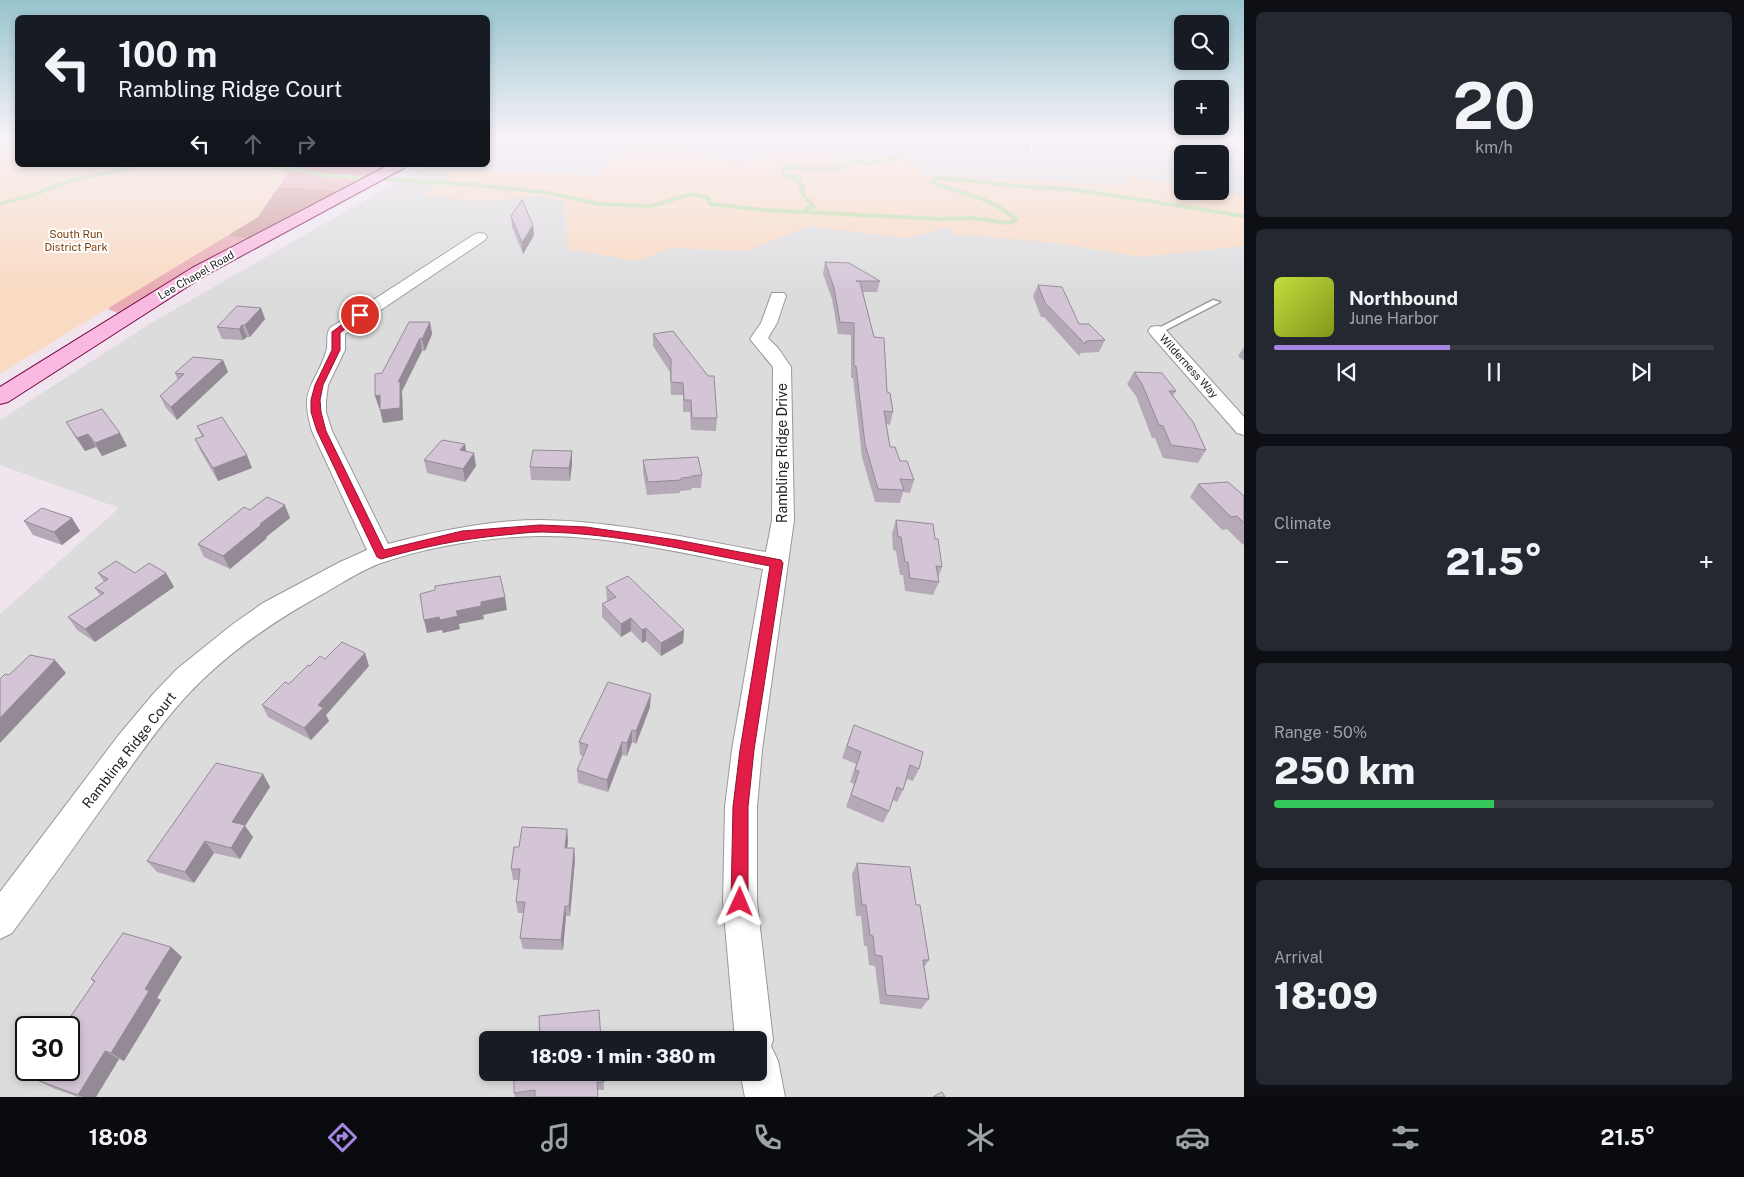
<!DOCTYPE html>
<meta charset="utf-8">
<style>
:root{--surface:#171b24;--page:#242831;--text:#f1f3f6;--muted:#9ea1a6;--line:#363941;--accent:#a586e3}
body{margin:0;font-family:"Public Sans",sans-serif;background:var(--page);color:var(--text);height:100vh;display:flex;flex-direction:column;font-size:19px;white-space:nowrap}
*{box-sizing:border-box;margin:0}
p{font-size:16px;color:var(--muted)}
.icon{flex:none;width:28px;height:28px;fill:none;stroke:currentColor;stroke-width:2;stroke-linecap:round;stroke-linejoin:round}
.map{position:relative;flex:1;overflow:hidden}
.sheet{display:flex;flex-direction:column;gap:12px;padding:12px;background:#0d0f14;width:500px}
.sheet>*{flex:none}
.guide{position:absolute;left:15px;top:15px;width:475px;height:152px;border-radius:8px;box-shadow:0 2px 8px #0003;background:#171b24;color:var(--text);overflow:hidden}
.tools{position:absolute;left:1174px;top:15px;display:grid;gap:10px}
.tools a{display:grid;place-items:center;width:55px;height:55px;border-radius:8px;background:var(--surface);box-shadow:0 2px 8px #0003;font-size:25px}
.speed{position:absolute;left:15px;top:1016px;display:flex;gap:10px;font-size:25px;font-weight:700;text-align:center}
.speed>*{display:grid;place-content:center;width:65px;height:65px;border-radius:50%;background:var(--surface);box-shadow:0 2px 8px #0003;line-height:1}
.speed .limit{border:2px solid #111;border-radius:8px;background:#fff;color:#111}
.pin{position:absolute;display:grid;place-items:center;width:42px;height:42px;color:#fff;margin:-21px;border:2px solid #fff;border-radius:50%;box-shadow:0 1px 5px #0007}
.me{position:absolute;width:55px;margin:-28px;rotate:1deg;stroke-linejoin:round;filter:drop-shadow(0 0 4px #0008)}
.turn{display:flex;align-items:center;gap:18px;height:105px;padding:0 20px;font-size:22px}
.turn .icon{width:65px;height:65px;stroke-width:2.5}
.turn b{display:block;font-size:35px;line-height:42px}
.lanes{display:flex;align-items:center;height:48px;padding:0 20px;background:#0003;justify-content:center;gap:25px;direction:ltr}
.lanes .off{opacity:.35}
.big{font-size:38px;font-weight:800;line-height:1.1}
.sheet .card{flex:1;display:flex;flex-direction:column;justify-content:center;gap:8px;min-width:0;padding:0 18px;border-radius:8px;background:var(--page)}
.sheet .dial{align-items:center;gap:0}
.dial b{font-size:65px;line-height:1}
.song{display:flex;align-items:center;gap:15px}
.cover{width:60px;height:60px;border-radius:8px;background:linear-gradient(135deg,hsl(70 70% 55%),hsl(70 70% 35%))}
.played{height:5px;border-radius:2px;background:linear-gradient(90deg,var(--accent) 40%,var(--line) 40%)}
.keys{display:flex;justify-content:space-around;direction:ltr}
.heat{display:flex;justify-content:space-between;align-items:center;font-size:28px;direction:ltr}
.charge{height:8px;border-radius:4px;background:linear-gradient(90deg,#34c759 50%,var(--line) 0)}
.trip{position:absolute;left:479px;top:1031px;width:288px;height:50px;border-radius:8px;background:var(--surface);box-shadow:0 2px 8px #0003;font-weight:800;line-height:50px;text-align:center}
.menu{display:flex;height:80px;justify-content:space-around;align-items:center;background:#090b0e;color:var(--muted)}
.menu .icon{width:35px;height:35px}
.menu .selected{color:var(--accent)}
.menu b{font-size:22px;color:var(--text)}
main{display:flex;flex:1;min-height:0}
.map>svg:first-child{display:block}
</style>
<main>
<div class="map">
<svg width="1244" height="1097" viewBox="0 0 1244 1097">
<rect width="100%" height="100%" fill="#f0e5ef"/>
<!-- residential -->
<path fill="#dcdcdd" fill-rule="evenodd" d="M488,139H1244V1097H0V614L119,508L0,465V420L151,323L376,194L423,165H488ZM1182,154H1220V191H1182ZM26,1028H69V1070H26ZM488,1040H758V1072H488Z"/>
<!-- grass -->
<path fill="#e9abb4" d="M267,165H337L354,167L362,165H388L339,191L285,187L274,189L232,236L248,239L120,314L108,309Z"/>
<!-- forest -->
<path fill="#cf9d9a" d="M285,187L339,191L248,239L232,236L227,232L274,189Z"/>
<!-- park -->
<g fill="#f9dac2">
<path d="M0,139H17L18,165H293L258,217L0,374Z"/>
<path d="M654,141L739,164L767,152L904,157L927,176L1023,179L1125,186V177L1130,176L1182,185V191H1217L1244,196V246L1140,257L1049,242L951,234L949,228L903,238L810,226L745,251L671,248L637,261L567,249L565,201L540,196L485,201L420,196L442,184L451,170L598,175L626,143L642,144Z"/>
</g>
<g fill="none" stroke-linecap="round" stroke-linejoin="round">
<!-- stream -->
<g stroke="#bddda6" stroke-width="4">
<path d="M269,165L330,176L465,184L543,192L600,204L651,206L692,194L708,198L710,204L764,210L940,219L974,218L1007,223L1015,221L1016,219C991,199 968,194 938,185L933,181L936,178H943L1026,187L1071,189L1244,216"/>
<path d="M804,195L801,191L804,188L800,185V181L791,176L784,175V168L836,169L852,162L871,163L901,157L910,152L915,144L911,141L915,139"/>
<path d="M0,204L30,196L69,181L112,172L134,165"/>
<path d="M804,211L807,208L814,207L807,199"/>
</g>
<!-- lane casing -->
<g stroke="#999" stroke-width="3">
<g id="lane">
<path d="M1027,139H1033V152L1028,151Z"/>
<path d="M1213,300L1220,302L1160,333L1153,331Z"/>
</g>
</g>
<!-- street casing -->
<g stroke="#999" stroke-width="2">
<g id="street">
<path d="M480,233L485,234L487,237L485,240L345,334V350L328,385L326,401V412L332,431L388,544C437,531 490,520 541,520C616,521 692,539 766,552L772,520L773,367L750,339L761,323L772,293H784L786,296L777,323L768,338L778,348L791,367L794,520L762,750L757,807V902L773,1040L771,1046L778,1061L785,1097H745L740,1072H758V1040H735L723,902L725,807L732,750L763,569C693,555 611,535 539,536C488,537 429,546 381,563C362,570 345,581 328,591C271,622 217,659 175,709C151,737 130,768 109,798C77,843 45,888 12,933L0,939V892L118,736L154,693L177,669L233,624L263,603L340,562L367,550L312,431C299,388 314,388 326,352C329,344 325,335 330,328L475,234Z"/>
<path d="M1157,326L1163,327L1244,417V435L1237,433L1151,335L1148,331L1151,327Z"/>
</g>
</g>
<!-- secondary casing -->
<g stroke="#760542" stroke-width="2">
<path id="secondary" d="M389,165H406L404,168L204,276L8,402L0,404V387L192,268Z"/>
</g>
<!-- lane -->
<use href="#lane" fill="#fff" fill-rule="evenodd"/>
<!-- street -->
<use href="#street" fill="#fff" fill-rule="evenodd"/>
<!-- secondary -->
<use href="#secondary" fill="#f9b9e0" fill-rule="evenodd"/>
</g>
<!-- wall -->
<g fill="#b5a9b8">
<path d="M511,216L534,235L523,254L512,227Z"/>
<path d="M825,262L880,281L877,292H862L887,392L893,412L890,425L886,424L890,447L900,461L914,480L910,493L903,492L900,503L875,502L862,457L853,378H851V335L838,334L832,299L823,274Z"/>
<path d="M1038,285L1079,324L1105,340L1099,352L1081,353L1079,356L1044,317H1041L1033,296Z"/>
<path d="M261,308L265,319L250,337H247L243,340L222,339L217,327Z"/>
<path d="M430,322L432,334L425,351H422L402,391L403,420L383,423L380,408H379L382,373Z"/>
<path d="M653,334L717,418L716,431L691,430L690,412H683V395H671L670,372L653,346Z"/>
<path d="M1244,347V361L1238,356Z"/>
<path d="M223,360L228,372L177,420L166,408L160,396L178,380L175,373Z"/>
<path d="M1134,372L1176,391L1173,396L1206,450L1198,463L1163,458L1155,438H1152L1136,396L1127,384Z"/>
<path d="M66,422L127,446L102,456L96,447L85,451L73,434Z"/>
<path d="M197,426L252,468L218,481L201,452L195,439L202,437Z"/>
<path d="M465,444L466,451L476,466L465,482L427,473L424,460Z"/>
<path d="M572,451V464L570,481L531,480L530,467Z"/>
<path d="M643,460L702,475L701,488H692L691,490L680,491V493L647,495L643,473Z"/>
<path d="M1198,484L1244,496V544L1243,545L1227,529L1222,530L1190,497Z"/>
<path d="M250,510L290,518L266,537L267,538L230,569L204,557L198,544Z"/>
<path d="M72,518L80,531L62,545L33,535L24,521Z"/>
<path d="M896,520L935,539L942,567L938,578L939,582L933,595L905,591L903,575H900L896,551L893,550L892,533Z"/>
<path d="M98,573H166L174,587L95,642L77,630L68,617L100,595L95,588L104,582Z"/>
<path d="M606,587L684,630L683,643L661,656L646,641L642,643L631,631L621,637L602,617V604L607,601V600Z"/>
<path d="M325,659L369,666L326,715L329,721L311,740L268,717L262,705L310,666Z"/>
<path d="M650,707L636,744L632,742L627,756L622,755L608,792L578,783L577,770L583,756L580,755L579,742Z"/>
<path d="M854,725L919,769L913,781L907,779L903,790L897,802L893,800L889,811L883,823L846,807L854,784L850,782L856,764L842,758Z"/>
<path d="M263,774L270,787L245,826L253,837L240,859L214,853L194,883L157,872L147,861Z"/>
<path d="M567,829L568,841L567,848H574L575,860L570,916H566L563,950L523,949L520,938L524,913H518L516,902L519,880H513L511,869Z"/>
<path d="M857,863L916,905L929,960L924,967L929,999L921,1009L880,1004L875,966L869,965L867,946H864L861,916H856L852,874Z"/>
<path d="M171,947L182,957L157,998L161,1000L124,1061L119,1059L96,1097H78L55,1089L39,1081L69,1070L74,1018L71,1016L94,982L91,979Z"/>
<path d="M603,1072L604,1090H598V1097H515L514,1093Z"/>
</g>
<!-- shaded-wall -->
<g fill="#948a96">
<path d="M533,225L534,235L523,254L522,243Z"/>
<path d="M261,308L265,319L250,337L245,325Z"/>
<path d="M430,322L432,334L425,351L422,339Z"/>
<path d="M242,325L247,337L243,340L239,329Z"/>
<path d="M420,338L422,351L402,391L403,420L383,423L380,410L398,382Z"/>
<path d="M223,360L228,372L177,420L171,407Z"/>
<path d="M380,395L383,408H379L375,396Z"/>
<path d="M120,433L127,446L102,456L95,443Z"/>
<path d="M88,434L96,447L85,451L77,438Z"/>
<path d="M465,444L467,457L460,450Z"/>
<path d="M572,451V464L570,481L569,468Z"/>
<path d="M474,453L476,466L465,482L463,469Z"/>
<path d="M247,455L252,468L218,481L213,468Z"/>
<path d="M285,505L290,518L266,537L267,538L230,569L223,556L260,524Z"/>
<path d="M72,518L80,531L62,545L54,532Z"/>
<path d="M166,573L174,587L95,642L85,629Z"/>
<path d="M505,597L507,610L483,615L484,619L459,624L460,629L443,633L442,630L427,633L424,620L439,617L481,602Z"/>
<path d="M631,618V631L621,637V624Z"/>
<path d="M646,628V641L642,643V630Z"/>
<path d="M684,630L683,643L661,656V643Z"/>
<path d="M365,653L369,666L326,715L329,721L311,740L304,728L318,705Z"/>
<path d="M55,660L66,673L0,743V718Z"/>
<path d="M651,694L650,707L636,744V731Z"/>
<path d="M632,730V742L627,756V743Z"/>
<path d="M622,742V755L608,792L607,780Z"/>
<path d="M263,774L270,787L245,826L253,837L240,859L231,848L232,822Z"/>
<path d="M567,829L568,841L566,860L565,848Z"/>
<path d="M205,841L214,853L194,883L185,872Z"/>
<path d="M574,848L575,860L570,916L569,906Z"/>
<path d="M565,906L566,916L563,950L561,940Z"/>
<path d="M171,947L182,957L157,998L161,1000L124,1061L111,1053L145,989Z"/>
<path d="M105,1051L119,1059L96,1097H83L78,1095Z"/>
</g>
<!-- building -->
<g fill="#d3c5d6" stroke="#948a96">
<path d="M522,200L533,225L522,243L511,216Z"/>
<path d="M825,262L849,263L880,281H856L860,282L874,337L884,338L887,392L890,393L893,412L884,411L890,447H895L900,461H907L914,480L900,479L904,490L878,489L865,444L856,366H854V323L840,322L834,288Z"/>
<path d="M1038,285L1062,287L1079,324H1089L1105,340L1086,341L1085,344L1048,306L1046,305Z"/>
<path d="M237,306L261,308L245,325H242L239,329L217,327Z"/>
<path d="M409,322H430L422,339L420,338L398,382L400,381V408L380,410V395L375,396V374L382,373Z"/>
<path d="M673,331L708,376H714L717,418H692L691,400H684L683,383L671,382V359L653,334Z"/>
<path d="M193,357L223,360L171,407L160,396L184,374L175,373Z"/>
<path d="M1134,372L1162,373L1176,391H1169L1193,422L1206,450L1171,445L1163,426L1159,425L1142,384Z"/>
<path d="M102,409L120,433L95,443L88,434L77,438L66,422Z"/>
<path d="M222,417L247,455L213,468L195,439L204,436L197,426Z"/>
<path d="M442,440L465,444L460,450L474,453L463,469L424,460Z"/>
<path d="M533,450L572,451L569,468L530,467Z"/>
<path d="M698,457L702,475L692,476V477L681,478V480L648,482L643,460Z"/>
<path d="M1228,482L1244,496V523L1237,516L1231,517L1198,484Z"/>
<path d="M267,497L285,505L260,524L261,525L223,556L198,544L244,507L250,510Z"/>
<path d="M42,508L72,518L54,532L24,521Z"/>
<path d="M896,520L933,524L935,539H938L942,567L936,566L939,582L910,578L908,562H905L901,537H898Z"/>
<path d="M116,561L135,573L149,563L166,573L85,629L68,617L104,593L95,588L108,579L98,573Z"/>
<path d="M500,576L505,597L481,602V606L456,611L458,616L440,620L439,617L424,620L420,594L435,590V586Z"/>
<path d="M628,576L684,630L661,643L646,628L642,630L631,618L621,624L602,604L616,597L606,587Z"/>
<path d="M342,642L365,653L318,705L323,708L304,728L262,705L285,682L289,684L308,665L310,666L320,656L325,659Z"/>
<path d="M30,655L55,660L0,718V679L5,674L9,675Z"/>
<path d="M608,682L651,694L636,731L632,730L627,743L622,742L607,780L577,770L588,745L579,742Z"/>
<path d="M854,725L923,752L919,769L910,765L903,790L897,787L889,811L851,795L859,771L855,770L861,752L847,746Z"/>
<path d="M216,763L263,774L232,822L245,825L231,848L205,841L185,872L147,861Z"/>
<path d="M522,827L567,829L565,848H574L569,906H565L561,940L520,938L525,902H516L520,869H511L514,847H519Z"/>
<path d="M857,863L910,867L916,905H920L929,960H923L929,999L886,995L882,956L875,955L873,936L870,935L866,905H862Z"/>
<path d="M123,933L171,947L145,989L149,991L111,1053L105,1051L78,1095L39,1081L46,1070H69L68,1028L75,1017L71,1016L95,981L91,979Z"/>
<path d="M599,1010L601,1040H540L539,1016Z"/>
<path d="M514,1072H603L604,1082H597L598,1097H535V1090L514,1093Z"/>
<path d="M942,1092L945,1097H933Z"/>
</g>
<!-- sky -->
<linearGradient id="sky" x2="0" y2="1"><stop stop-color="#97c4ce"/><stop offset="0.47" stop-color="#f8f3f8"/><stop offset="1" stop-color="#f8f3f8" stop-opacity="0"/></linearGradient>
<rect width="1244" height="293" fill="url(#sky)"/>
<!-- route -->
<path fill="#e11d48" stroke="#92132f" d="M357,313L363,315L340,333V350L323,385L320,400L321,412L326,431L384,550L462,531L540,525L586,527L677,540L781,560L783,563L754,750L748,807V902L745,908L740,910L734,908L731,902L733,807L740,750L770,566C695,552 618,533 542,532C529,532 516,534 504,535C461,539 422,547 381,559L377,557L317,431L311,412V400L315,385L332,350V332Z"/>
<g text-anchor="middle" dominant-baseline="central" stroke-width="4" stroke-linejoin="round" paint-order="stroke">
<!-- far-park labels -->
<g font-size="11" fill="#7d3d0c" stroke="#fff">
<text x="76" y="234">South Run<tspan x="76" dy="13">District Park</tspan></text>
</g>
<!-- far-street labels -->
<g font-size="11" fill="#1f1f1f" stroke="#fff">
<text transform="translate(196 275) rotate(-30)">Lee Chapel Road</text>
<text transform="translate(1189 366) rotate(48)">Wilderness Way</text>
</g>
<!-- street labels -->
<g font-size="14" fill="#1f1f1f" stroke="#fff">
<text transform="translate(782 453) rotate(-90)">Rambling Ridge Drive</text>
<text transform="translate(129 750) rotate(-52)">Rambling Ridge Court</text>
</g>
</g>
</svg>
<div class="tools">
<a><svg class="icon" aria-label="search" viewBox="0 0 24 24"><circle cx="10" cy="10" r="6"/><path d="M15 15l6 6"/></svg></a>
<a>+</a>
<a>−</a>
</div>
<div class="speed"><div class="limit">30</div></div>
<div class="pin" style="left:360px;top:315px;background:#d93025"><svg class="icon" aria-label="arrive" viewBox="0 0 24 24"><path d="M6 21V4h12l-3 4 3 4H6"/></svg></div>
<svg class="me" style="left:740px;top:902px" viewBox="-20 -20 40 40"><path d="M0-17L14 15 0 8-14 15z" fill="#e11d48" stroke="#fff" stroke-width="4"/></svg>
<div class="trip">18:09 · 1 min · 380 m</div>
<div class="guide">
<div class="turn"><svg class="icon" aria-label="left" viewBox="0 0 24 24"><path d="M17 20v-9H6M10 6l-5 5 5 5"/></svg><div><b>100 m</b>Rambling Ridge Court</div></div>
<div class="lanes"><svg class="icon" aria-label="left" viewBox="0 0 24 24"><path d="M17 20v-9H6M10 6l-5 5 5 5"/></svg><svg class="icon off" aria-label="ahead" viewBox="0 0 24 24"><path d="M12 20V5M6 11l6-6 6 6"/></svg><svg class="icon off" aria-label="right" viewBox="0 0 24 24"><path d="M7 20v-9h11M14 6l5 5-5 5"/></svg></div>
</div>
</div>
<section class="sheet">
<div class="card dial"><b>20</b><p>km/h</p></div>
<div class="card">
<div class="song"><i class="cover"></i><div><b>Northbound</b><p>June Harbor</p></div></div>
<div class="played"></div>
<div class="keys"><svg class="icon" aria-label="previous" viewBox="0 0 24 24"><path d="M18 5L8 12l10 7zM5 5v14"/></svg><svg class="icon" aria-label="pause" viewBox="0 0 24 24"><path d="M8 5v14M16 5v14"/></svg><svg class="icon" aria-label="next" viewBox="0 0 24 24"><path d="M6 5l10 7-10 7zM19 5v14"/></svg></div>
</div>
<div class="card"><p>Climate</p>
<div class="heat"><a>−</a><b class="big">21.5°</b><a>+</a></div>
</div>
<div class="card"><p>Range · 50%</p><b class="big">250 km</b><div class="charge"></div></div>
<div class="card"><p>Arrival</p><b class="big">18:09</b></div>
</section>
</main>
<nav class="menu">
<b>18:08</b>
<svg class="icon selected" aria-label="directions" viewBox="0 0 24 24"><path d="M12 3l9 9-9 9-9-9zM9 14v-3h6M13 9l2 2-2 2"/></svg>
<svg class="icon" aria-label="music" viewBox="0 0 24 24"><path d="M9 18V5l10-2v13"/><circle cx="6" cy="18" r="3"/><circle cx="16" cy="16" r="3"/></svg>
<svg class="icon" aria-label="phone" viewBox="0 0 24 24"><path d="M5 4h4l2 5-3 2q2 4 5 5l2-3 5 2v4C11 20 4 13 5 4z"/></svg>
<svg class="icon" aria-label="climate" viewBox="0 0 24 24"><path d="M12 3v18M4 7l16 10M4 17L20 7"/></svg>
<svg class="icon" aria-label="car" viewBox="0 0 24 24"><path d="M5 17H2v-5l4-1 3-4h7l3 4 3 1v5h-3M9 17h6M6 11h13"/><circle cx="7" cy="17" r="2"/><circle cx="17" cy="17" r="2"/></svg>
<svg class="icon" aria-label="filters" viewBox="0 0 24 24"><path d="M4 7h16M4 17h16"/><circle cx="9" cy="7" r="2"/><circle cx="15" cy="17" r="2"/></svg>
<b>21.5°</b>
</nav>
